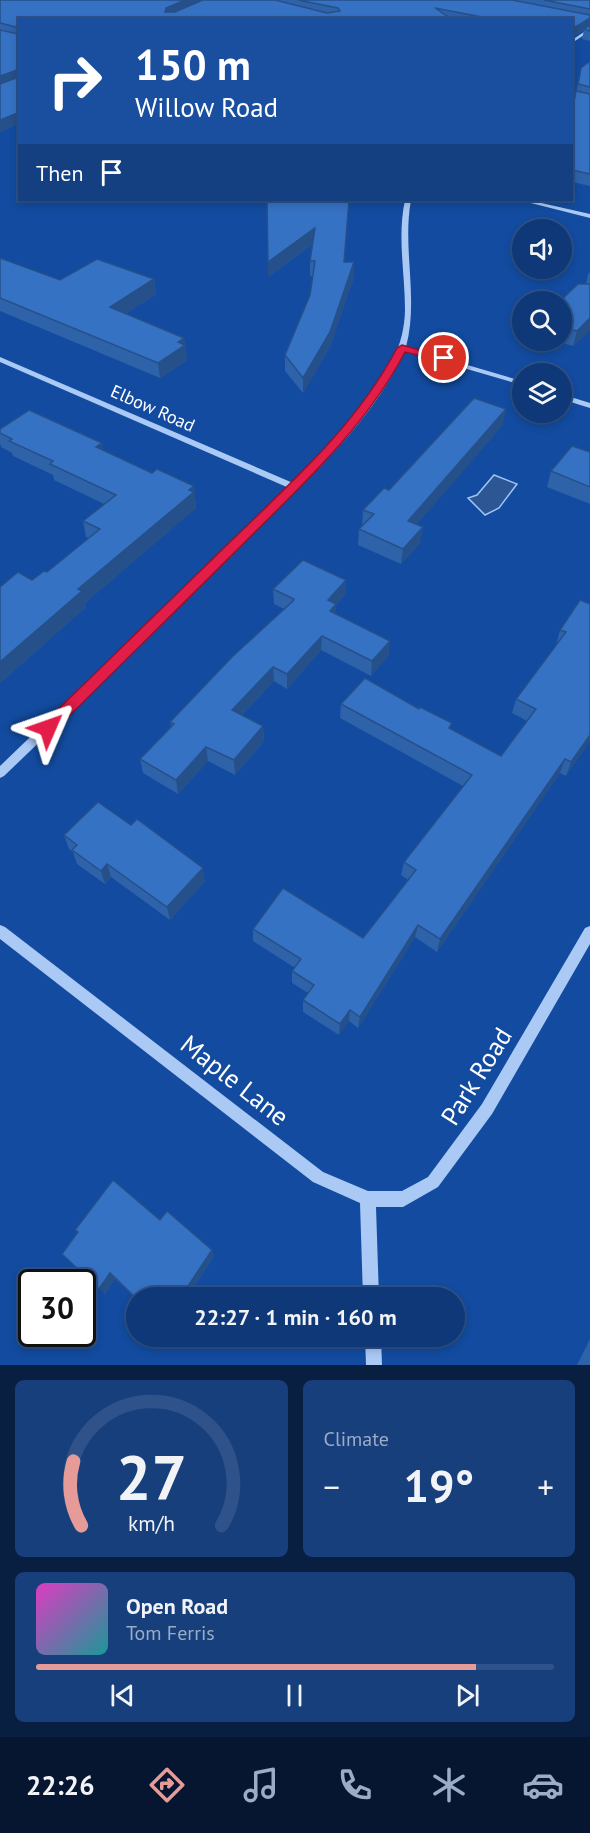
<!DOCTYPE html>
<meta charset="utf-8">
<style>
:root{--surface:#0e3877;--page:#173f7c;--text:#f1f3f6;--muted:#9bacc6;--line:#2e5289;--accent:#e69b98}
body{margin:0;font-family:"PT Sans",sans-serif;background:var(--page);color:var(--text);height:100vh;display:flex;flex-direction:column;font-size:22px;white-space:nowrap}
*{box-sizing:border-box;margin:0}
p{font-size:20px;color:var(--muted)}
.icon{flex:none;width:33px;height:33px;fill:none;stroke:currentColor;stroke-width:2;stroke-linecap:round;stroke-linejoin:round}
.map{position:relative;height:1365px;overflow:hidden}
.side{display:flex;flex-direction:column;gap:15px;padding:15px;background:#081f41;flex:1}
.side>*{flex:none}
.top-card{position:absolute;left:18px;top:18px;width:555px;height:183px;border-radius:0px;box-shadow:0 3px 9px #0003,0 0 0 2px var(--line);background:#1a4fa0;color:#fff;overflow:hidden}
.fabs{position:absolute;left:512px;top:219px;display:grid;gap:12px}
.fabs a{display:grid;place-items:center;width:60px;height:60px;border-radius:50%;background:var(--surface);box-shadow:0 3px 9px #0003,0 0 0 2px var(--line);font-size:30px}
.speed{position:absolute;left:18px;top:1269px;display:flex;gap:12px;font-size:30px;font-weight:700;text-align:center}
.speed>*{display:grid;place-content:center;width:78px;height:78px;border-radius:50%;background:var(--surface);box-shadow:0 3px 9px #0003,0 0 0 2px var(--line);line-height:1}
.speed .limit{border:3px solid #111;border-radius:9px;background:#fff;color:#111}
.pin{position:absolute;display:grid;place-items:center;width:51px;height:51px;color:#fff;margin:-26px;border:3px solid #fff;border-radius:50%;box-shadow:0 2px 6px #0007}
.me{position:absolute;width:66px;margin:-33px;rotate:47deg;stroke-linejoin:round;filter:drop-shadow(0 0 4px #0008)}
.turn{display:flex;align-items:center;gap:21px;height:126px;padding:0 18px;font-size:27px}
.turn .icon{width:78px;height:78px;stroke-width:2.5}
.turn b{display:block;font-size:42px;line-height:51px}
.then{display:flex;align-items:center;height:57px;padding:0 18px;background:#0003;gap:12px;font-size:22px}
.big{font-size:45px;font-weight:600;line-height:1.1}
.side .widget{flex:1;display:flex;flex-direction:column;justify-content:center;gap:9px;min-width:0;padding:0 21px;border-radius:9px;background:var(--page)}
.side .dial{align-items:center;gap:0}
.dial svg{height:156px;overflow:visible;fill:none;stroke:var(--line);stroke-width:7;stroke-linecap:round;text-anchor:middle}
.dial text{fill:var(--text);stroke:none}
.song{display:flex;align-items:center;gap:18px}
.cover{width:72px;height:72px;border-radius:9px;background:linear-gradient(135deg,hsl(310 70% 55%),hsl(180 70% 35%))}
.played{height:6px;border-radius:3px;background:linear-gradient(90deg,var(--accent) 85%,var(--line) 85%)}
.keys{display:flex;justify-content:space-around;direction:ltr}
.heat{display:flex;justify-content:space-between;align-items:center;font-size:33px;direction:ltr}
.side .tiles{flex:1;display:grid;gap:15px;grid-template-columns:1fr 1fr}
.widget:last-child{grid-column:span 2}
.trip{position:absolute;left:126px;top:1287px;width:339px;height:60px;border-radius:30px;background:var(--surface);box-shadow:0 3px 9px #0003,0 0 0 2px var(--line);font-weight:600;line-height:60px;text-align:center}
.tabs{display:flex;height:96px;justify-content:space-around;align-items:center;background:#061630;color:var(--muted)}
.tabs .icon{width:42px;height:42px}
.tabs .current{color:var(--accent)}
.tabs b{font-size:27px;color:var(--text)}
.map>svg:first-child{display:block}
</style>
<div class="map">
<svg width="590" height="1365" viewBox="0 0 590 1365">
<rect width="100%" height="100%" fill="#124b9f"/>
<!-- water -->
<path fill="#2d5695" stroke="#9cc4f7" stroke-width="1.5" d="M494,475L517,484L499,508L485,515L468,498L477,495Z"/>
<g fill="none" stroke-linecap="round" stroke-linejoin="round">
<!-- minor -->
<g fill="#aac9f5" fill-rule="evenodd">
<path d="M590,28V31L572,43V40Z"/>
<path d="M572,96L590,100V104L572,99Z"/>
<path d="M405,200H411C402,249 419,298 406,347L522,381V385L405,351C370,425 308,478 251,535C169,616 87,697 4,776L0,778V766L289,488L0,362V357L293,483C339,439 404,378 405,310C405,273 397,237 405,200Z"/>
<path d="M519,200H528L590,214V218Z"/>
<path d="M561,394L590,403V408L561,399Z"/>
<path d="M0,925L5,927L323,1172L368,1191H402L428,1177L482,1104L585,928L590,926V944L492,1114L438,1187L403,1207H376L379,1298H363L360,1203L313,1182L0,939Z"/>
<path d="M365,1336H381L382,1365H366Z"/>
</g>
</g>
<!-- wall -->
<g fill="#2e62a9">
<path d="M0,0H590V41L582,39L584,30L572,37V20H20V123L0,132Z"/>
<path d="M590,61V186L572,182V112L581,68Z"/>
<path d="M267,200L345,262L354,277L330,347L303,393L285,371V355L310,295L313,276H310V261L313,244L268,277Z"/>
<path d="M0,258L60,280L154,279L156,294L125,314L184,338L187,360L160,378L0,311Z"/>
<path d="M590,272V330L573,346L552,340H561V302L586,284L588,274Z"/>
<path d="M503,425L416,524L423,527L420,543L401,564L358,545L359,529L362,526L363,510L389,490Z"/>
<path d="M0,429L102,443L103,450L152,473L194,486L196,508L85,603L86,607L0,683V587L32,580L47,572L89,538L86,537L83,521L104,504L54,480L53,475L13,456L12,453L1,447L0,443Z"/>
<path d="M590,452V504L547,487L551,471Z"/>
<path d="M346,580L345,595L336,605L335,613L389,655L371,676L321,650L287,689L274,681L242,715L263,726L264,741L235,775L208,761L178,794L143,773L140,759L171,726L170,722L284,609L274,604L273,589Z"/>
<path d="M580,600L590,741L566,776L560,773L437,952L415,937L358,1028L349,1021L339,1035L303,1012V1000L308,993L292,983V971L295,968L253,941V929L363,938L408,880L401,875L404,862L463,786L340,718L341,704L451,729L501,756L527,721L512,713L516,699L556,645L560,630Z"/>
<path d="M64,835L205,881L170,920L111,877L105,884L77,864L73,852L69,849Z"/>
<path d="M160,1220L212,1250L214,1256L187,1298H136V1299L115,1279L105,1294L62,1254L78,1233L75,1230Z"/>
<path d="M590,1339V1365H577Z"/>
</g>
<!-- shaded-wall -->
<g fill="#265089">
<path d="M185,0H207L167,20L165,12L166,8Z"/>
<path d="M590,18V26L572,37L574,28Z"/>
<path d="M17,70L19,80L0,87V76Z"/>
<path d="M20,112V123L0,132V120Z"/>
<path d="M315,228L314,243L268,277V262Z"/>
<path d="M354,262V277L330,347L303,393V378Z"/>
<path d="M154,279L156,294L112,322L110,307Z"/>
<path d="M590,318V330L573,346L577,331Z"/>
<path d="M184,338L187,360L160,378L158,363L178,342Z"/>
<path d="M506,409L503,425L406,537L408,521Z"/>
<path d="M102,443L105,458L96,447Z"/>
<path d="M194,486L196,508L85,603L86,607L0,683V662L78,589Z"/>
<path d="M423,527L420,543L401,564L403,549Z"/>
<path d="M346,580L345,595L336,605L335,619L330,612L328,600Z"/>
<path d="M322,636L321,650L287,689V674Z"/>
<path d="M390,641L389,655L371,676L372,661Z"/>
<path d="M273,667L274,681L233,724L232,710Z"/>
<path d="M263,726L264,741L235,775L234,760Z"/>
<path d="M590,735V741L566,776L571,762Z"/>
<path d="M206,747L208,761L178,794L176,780Z"/>
<path d="M565,759L560,773L437,952L440,939Z"/>
<path d="M107,864L111,877L105,884L101,871Z"/>
<path d="M203,868L205,881L170,920L167,907Z"/>
<path d="M418,925L415,937L358,1028L360,1017Z"/>
<path d="M350,1010L349,1021L339,1035L340,1024Z"/>
<path d="M212,1250L214,1256L187,1298H180Z"/>
<path d="M110,1273L115,1279L105,1294L99,1289Z"/>
</g>
<!-- building -->
<g fill="#3672c4" stroke="#265089" stroke-width="1.5">
<path d="M0,0H185L166,8L165,12H175L203,0H275L327,13L340,11L338,8L298,0H512L590,15V18L574,28L572,27V20H497L435,8L453,20H20V28L0,23Z"/>
<path d="M544,0H590V9Z"/>
<path d="M590,25V31L584,29Z"/>
<path d="M20,29V71L17,70L0,76V30L18,34Z"/>
<path d="M590,61V87L578,84L581,68Z"/>
<path d="M20,74V112L0,120V84L19,77Z"/>
<path d="M576,91L590,94V174L572,170V112Z"/>
<path d="M267,200H349L344,262H354L330,332L303,378L285,355L310,295L315,261H310L315,228L268,262Z"/>
<path d="M0,258L60,280L97,259L154,279L110,307L184,338L178,342L185,345L158,363L0,298Z"/>
<path d="M578,284H590V318L577,331L561,327V302H559Z"/>
<path d="M474,398L506,409L408,521L423,527L403,549L359,529L374,514L363,510L384,488L389,490Z"/>
<path d="M29,410L102,443L96,447L152,473L157,469L194,486L189,490L194,492L78,589L82,591L0,662V587L18,572L32,580L44,571L47,572L100,529L83,521L116,495L50,464L53,461L9,441L12,439L0,433V429Z"/>
<path d="M572,446L590,452V487L551,471Z"/>
<path d="M303,560L346,580L328,600L336,604L330,611L390,641L372,661L322,636L287,674L273,667L232,710L263,726L234,760L206,747L176,780L140,759L174,724L170,722L233,656L293,601L294,599L273,589Z"/>
<path d="M580,600L590,604V735L571,762L565,759L440,939L418,925L360,1017L350,1010L340,1024L303,1000L314,985L292,971L301,959L253,929L283,888L363,938L416,870L404,862L472,775L341,704L365,678L419,709L420,707L452,723L449,728L501,756L536,709L516,699L566,632L560,630Z"/>
<path d="M98,802L131,825L137,819L203,868L167,907L107,864L101,871L72,850L77,845L64,835Z"/>
<path d="M113,1180L160,1220L167,1211L212,1250L180,1298H136L110,1273L99,1289L62,1254L78,1232L75,1230Z"/>
</g>
<!-- route -->
<path fill="#e11d48" stroke="#92132f" stroke-width="1.5" d="M402,345L448,358L444,361L405,352C366,427 301,486 241,546C178,608 116,670 53,732H43V724C106,663 169,601 232,540C294,480 357,424 397,348Z"/>
<g text-anchor="middle" dominant-baseline="central" stroke-width="4.5" stroke-linejoin="round" paint-order="stroke">
<!-- far-street labels -->
<g font-size="18" fill="#fff" stroke="#124b9f">
<text transform="translate(153 408) rotate(24)">Elbow Road</text>
</g>
<!-- near-street labels -->
<g font-size="26" fill="#fff" stroke="#124b9f">
<text transform="translate(476 1076) rotate(-58)">Park Road</text>
<text transform="translate(235 1080) rotate(38)">Maple Lane</text>
</g>
</g>
</svg>
<div class="fabs">
<a><svg class="icon" aria-label="sound" viewBox="0 0 24 24"><path d="M4 9h4l5-4v14l-5-4H4zM17 9q2 3 0 6"/></svg></a>
<a><svg class="icon" aria-label="search" viewBox="0 0 24 24"><circle cx="10" cy="10" r="6"/><path d="M15 15l6 6"/></svg></a>
<a><svg class="icon" aria-label="layers" viewBox="0 0 24 24"><path d="M12 4l9 5-9 5-9-5zM3 14l9 5 9-5"/></svg></a>
</div>
<div class="speed"><div class="limit">30</div></div>
<div class="pin" style="left:444px;top:358px;background:#d93025"><svg class="icon" aria-label="arrive" viewBox="0 0 24 24"><path d="M6 21V4h12l-3 4 3 4H6"/></svg></div>
<svg class="me" style="left:48px;top:728px" viewBox="-20 -20 40 40"><path d="M0-17L14 15 0 8-14 15z" fill="#e11d48" stroke="#fff" stroke-width="4"/></svg>
<div class="trip">22:27 · 1 min · 160 m</div>
<div class="top-card">
<div class="turn"><svg class="icon" aria-label="right" viewBox="0 0 24 24"><path d="M7 20v-9h11M14 6l5 5-5 5"/></svg><div><b>150 m</b>Willow Road</div></div>
<div class="then">Then<svg class="icon" aria-label="arrive" viewBox="0 0 24 24"><path d="M6 21V4h12l-3 4 3 4H6"/></svg></div>
</div>
</div>
<section class="side">
<div class="tiles">
<div class="widget dial"><svg viewBox="0 0 100 80">
<path d="M14 69A42 42 0 1 1 86 69"/>
<path d="M14 69A42 42 0 0 1 10 36" stroke="#e69b98"/>
<text x="50" y="56" font-size="32" font-weight="700">27</text>
<text x="50" y="72" font-size="11">km/h</text>
</svg></div>
<div class="widget"><p>Climate</p>
<div class="heat"><a>−</a><b class="big">19°</b><a>+</a></div>
</div>
<div class="widget">
<div class="song"><i class="cover"></i><div><b>Open Road</b><p>Tom Ferris</p></div></div>
<div class="played"></div>
<div class="keys"><svg class="icon" aria-label="previous" viewBox="0 0 24 24"><path d="M18 5L8 12l10 7zM5 5v14"/></svg><svg class="icon" aria-label="pause" viewBox="0 0 24 24"><path d="M8 5v14M16 5v14"/></svg><svg class="icon" aria-label="next" viewBox="0 0 24 24"><path d="M6 5l10 7-10 7zM19 5v14"/></svg></div>
</div>
</div>
</section>
<nav class="tabs">
<b>22:26</b>
<svg class="icon current" aria-label="directions" viewBox="0 0 24 24"><path d="M12 3l9 9-9 9-9-9zM9 14v-3h6M13 9l2 2-2 2"/></svg>
<svg class="icon" aria-label="music" viewBox="0 0 24 24"><path d="M9 18V5l10-2v13"/><circle cx="6" cy="18" r="3"/><circle cx="16" cy="16" r="3"/></svg>
<svg class="icon" aria-label="phone" viewBox="0 0 24 24"><path d="M5 4h4l2 5-3 2q2 4 5 5l2-3 5 2v4C11 20 4 13 5 4z"/></svg>
<svg class="icon" aria-label="climate" viewBox="0 0 24 24"><path d="M12 3v18M4 7l16 10M4 17L20 7"/></svg>
<svg class="icon" aria-label="car" viewBox="0 0 24 24"><path d="M5 17H2v-5l4-1 3-4h7l3 4 3 1v5h-3M9 17h6M6 11h13"/><circle cx="7" cy="17" r="2"/><circle cx="17" cy="17" r="2"/></svg>
</nav>
